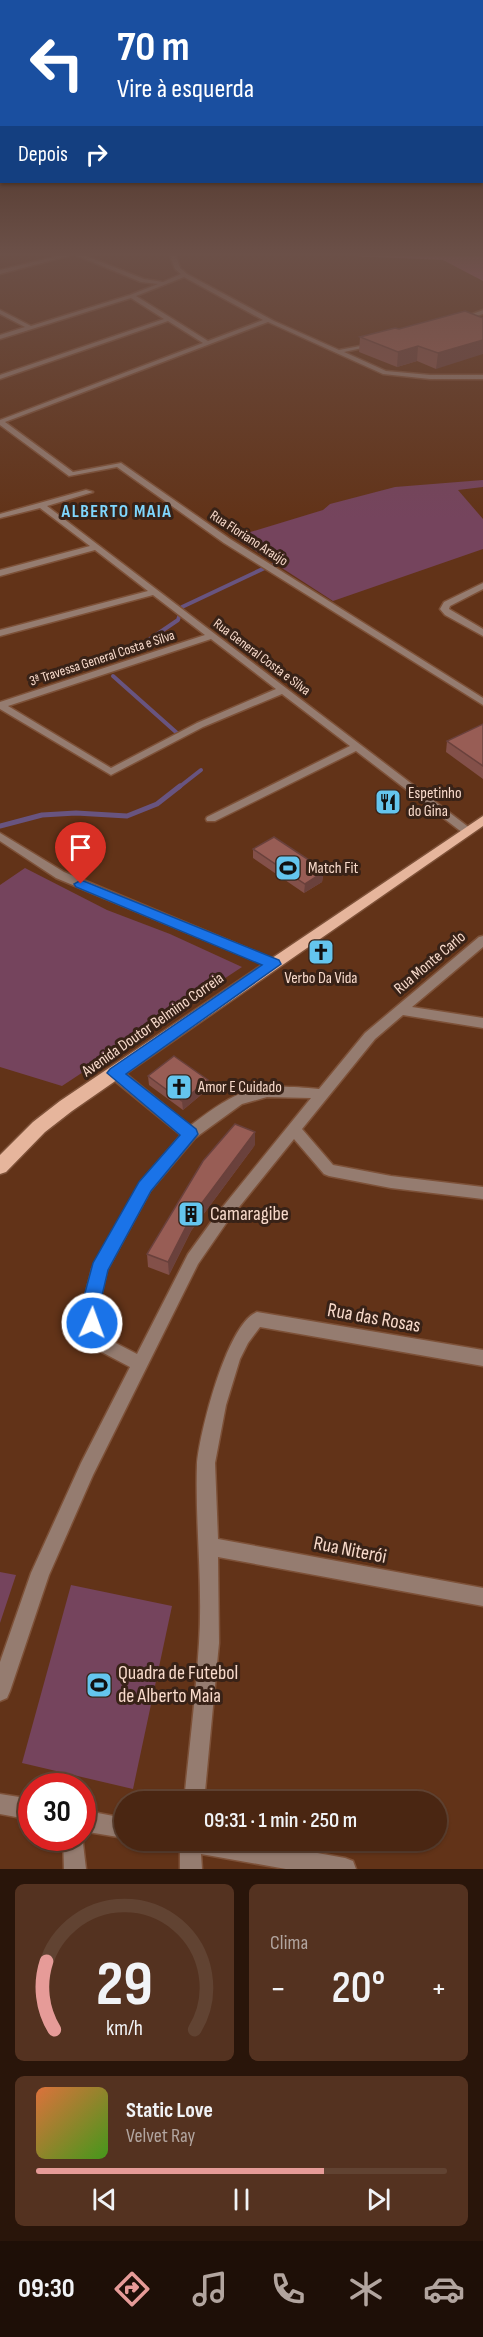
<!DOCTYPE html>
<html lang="pt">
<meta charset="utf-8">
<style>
:root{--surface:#4a2612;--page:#543220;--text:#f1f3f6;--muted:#b2a59f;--line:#614332;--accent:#e69b98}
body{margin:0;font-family:"Sofia Sans Condensed",sans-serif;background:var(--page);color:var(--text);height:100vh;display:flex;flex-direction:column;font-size:22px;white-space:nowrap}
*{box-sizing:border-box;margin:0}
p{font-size:20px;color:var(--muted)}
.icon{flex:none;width:33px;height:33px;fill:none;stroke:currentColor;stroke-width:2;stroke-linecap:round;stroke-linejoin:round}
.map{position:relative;height:1869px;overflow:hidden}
.panel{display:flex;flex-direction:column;gap:15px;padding:15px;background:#29150a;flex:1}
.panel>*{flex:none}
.banner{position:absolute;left:0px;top:0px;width:483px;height:183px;box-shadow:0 2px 4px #0004,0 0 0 2px var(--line);background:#1a4fa0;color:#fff;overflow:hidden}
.speed{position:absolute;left:18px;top:1773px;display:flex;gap:12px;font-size:30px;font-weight:700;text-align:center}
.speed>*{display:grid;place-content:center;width:78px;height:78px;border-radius:50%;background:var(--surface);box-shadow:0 2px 4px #0004,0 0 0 2px var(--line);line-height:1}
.speed .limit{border:9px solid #d22;background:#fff;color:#111}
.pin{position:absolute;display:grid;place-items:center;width:51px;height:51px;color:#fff;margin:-62px -26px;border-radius:50% 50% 50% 0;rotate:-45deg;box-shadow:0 0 6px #0007}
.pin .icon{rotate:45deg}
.me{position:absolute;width:66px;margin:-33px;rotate:2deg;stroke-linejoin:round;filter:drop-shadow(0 0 4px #0008)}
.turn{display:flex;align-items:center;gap:21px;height:126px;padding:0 18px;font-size:27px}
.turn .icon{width:78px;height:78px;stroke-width:2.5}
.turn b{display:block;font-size:42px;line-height:51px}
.then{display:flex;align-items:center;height:57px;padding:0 18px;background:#0003;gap:12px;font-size:22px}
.big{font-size:45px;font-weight:600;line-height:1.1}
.panel .widget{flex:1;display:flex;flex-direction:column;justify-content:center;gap:9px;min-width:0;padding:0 21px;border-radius:9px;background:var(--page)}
.panel .dial{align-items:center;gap:0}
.dial svg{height:156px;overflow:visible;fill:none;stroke:var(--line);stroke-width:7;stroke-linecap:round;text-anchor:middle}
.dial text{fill:var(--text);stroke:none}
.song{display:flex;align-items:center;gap:18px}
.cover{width:72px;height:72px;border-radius:9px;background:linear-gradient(135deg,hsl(20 70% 55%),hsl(100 70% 35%))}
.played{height:6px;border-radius:3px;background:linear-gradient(90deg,var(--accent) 70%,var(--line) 70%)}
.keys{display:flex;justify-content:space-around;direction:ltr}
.heat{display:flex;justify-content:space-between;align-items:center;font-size:33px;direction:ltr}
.panel .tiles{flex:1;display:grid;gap:15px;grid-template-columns:1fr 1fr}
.widget:last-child{grid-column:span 2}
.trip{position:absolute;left:114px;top:1791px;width:333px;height:60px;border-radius:30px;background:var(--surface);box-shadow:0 2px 4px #0004,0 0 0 2px var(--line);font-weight:600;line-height:60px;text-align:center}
.tabs{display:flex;height:96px;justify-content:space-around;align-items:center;background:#1e0f07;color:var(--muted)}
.tabs .icon{width:42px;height:42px}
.tabs .active{color:var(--accent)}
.tabs b{font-size:27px;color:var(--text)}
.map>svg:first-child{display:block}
</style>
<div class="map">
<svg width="483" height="1869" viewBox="0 0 483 1869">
<rect width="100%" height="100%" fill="#623318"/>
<!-- green -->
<g fill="#75445d">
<path d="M483,480V487L458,490L483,519V549L333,601L234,537L323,510L330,504L395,487Z"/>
<path d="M25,868L107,910L170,934L242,967L62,1086L0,1067V885Z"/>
<path d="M0,1572L16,1575L0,1623Z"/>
<path d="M71,1585L172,1606L133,1789L22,1763Z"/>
</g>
<!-- forest -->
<path fill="#aa5984" d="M351,256H483V281L443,260Z"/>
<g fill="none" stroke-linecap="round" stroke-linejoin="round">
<!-- stream-far2 -->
<path stroke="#685480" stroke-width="3" d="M265,568L280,562"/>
<!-- stream-far1 -->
<g stroke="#685480" stroke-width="4">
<path d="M147,641L178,620L182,607L269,566"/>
<path d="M113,676L177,733"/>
<path d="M178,788L201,770"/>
</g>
<!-- stream -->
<path stroke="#685480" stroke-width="5" d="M0,826L42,815L76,813L127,816L157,804L180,786"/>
<!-- minor casing -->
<g stroke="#7d5138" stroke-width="3">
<g id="minor">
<path d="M58,256H68L0,274V270Z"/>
<path d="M78,256H86L144,279L163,282L181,274L175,269L170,256H176L180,268L187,274L274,321L339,350L376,343V345L344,352L386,371L430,375H483V379H430L383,374L268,322L5,422L73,472L121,463L230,539L483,698V705L224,543L117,467L69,476L0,425V420L203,343L168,321L0,379V375L164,319L131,298L0,339V335L25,327L0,314V310L31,326L130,295L158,284L141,282ZM184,277L263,320L208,341L136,296Z"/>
<path d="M483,310V314L460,322L457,320Z"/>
<path d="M86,490L93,492L47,506L471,829L472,831L471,833H463L356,751L215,821H207L206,819L207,817L350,746L282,694L203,727L111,775L0,709V702L205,635L153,595L0,636V630L148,591L95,550L0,576V570L90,546L40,508L0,518V514ZM211,639L276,689L197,723L111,768L8,706Z"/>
<path d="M483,583V589L450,606L449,609L483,629V636L445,615L440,609L444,602Z"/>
<path d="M0,833L64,872L278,961L280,964L278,967H270L56,878L0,841Z"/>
<path d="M483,936V947L412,1007L483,1018V1028L403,1015L375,1039L302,1129L333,1165L391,1176L483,1187V1199L391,1188L329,1176L324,1174L294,1139L227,1222L198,1264L93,1475L49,1575L10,1691L7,1698L0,1701V1662L31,1573L81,1463L130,1367L94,1348L84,1323L83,1304L92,1269L140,1183L181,1135L110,1077L108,1073L110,1069H120L190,1126C241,1087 255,1083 319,1089L365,1033L479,937ZM267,1097L311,1098L217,1214L188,1254L137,1354L106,1338L100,1323L99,1304L107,1270L150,1191L195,1138L242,1104Z"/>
<path d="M257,1312L483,1350V1366L260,1327L248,1343L240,1359L226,1405L215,1463L218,1539L483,1588V1606L218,1557L219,1643L204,1802H184C189,1749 196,1696 199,1643C203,1583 195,1524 197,1465C199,1434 227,1323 257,1312Z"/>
<path d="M0,1794L32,1799V1820L0,1814Z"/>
<path d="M82,1810L124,1818V1838L82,1831Z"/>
<path d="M82,1835L86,1869H64L63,1838H82Z"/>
<path d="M174,1840H246L345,1858L353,1861L356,1869H286L201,1854L202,1869H180V1849L177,1847Z"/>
</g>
</g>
<!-- primary casing -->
<g stroke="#7d5138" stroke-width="3">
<path id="primary" d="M483,816V826L72,1111L45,1132L6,1172L0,1174V1155L33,1122L60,1101Z"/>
</g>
<!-- minor -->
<use href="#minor" fill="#957c70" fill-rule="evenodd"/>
<!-- primary -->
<use href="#primary" fill="#e6b59c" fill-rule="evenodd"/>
</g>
<!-- wall -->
<g fill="#835049">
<path d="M465,311L436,369L417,361L397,367L359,352L360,337L399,329Z"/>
<path d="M483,724V779L446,752L447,741Z"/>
<path d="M253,849L324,870L322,882L304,893L253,858Z"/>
<path d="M148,1076L208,1089L183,1110L149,1085Z"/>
<path d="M255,1145L191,1231L169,1275L148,1267L147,1254Z"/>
</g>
<!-- shaded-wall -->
<g fill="#6a413c">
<path d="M483,340V354L436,369L438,353Z"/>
<path d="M418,346L417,361L397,367L398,352Z"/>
<path d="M324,870L322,882L304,893L305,884Z"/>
<path d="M208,1080V1089L183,1110L182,1101Z"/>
<path d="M255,1132V1145L191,1231L169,1275L168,1262L190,1219Z"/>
</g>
<!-- building -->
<g fill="#985d55" stroke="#6a413c" stroke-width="1.5">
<path d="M465,311L483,318V340L438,353L418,346L398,352L360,337L395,328L399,329Z"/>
<path d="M483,724V766L447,741Z"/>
<path d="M274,837L324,870L320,872L322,873L305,884L253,849Z"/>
<path d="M174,1056L208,1080L182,1101L148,1076Z"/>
<path d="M235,1124L255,1132L190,1219L168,1262L147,1254L203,1161Z"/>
</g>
<!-- sky -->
<linearGradient id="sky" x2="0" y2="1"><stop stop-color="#361c0d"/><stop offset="0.49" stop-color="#6b5048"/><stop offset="1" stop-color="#6b5048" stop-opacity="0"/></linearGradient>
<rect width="483" height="518" fill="url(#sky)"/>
<!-- route -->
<path fill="#1a73e8" stroke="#114b97" stroke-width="1.5" d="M81,880L279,960L281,964L126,1074L196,1129L198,1134L151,1191L108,1270L100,1304L101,1323L99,1329L92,1331L86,1329L82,1304L93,1263L139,1182L180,1135L107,1073L110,1069L262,965L76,887L74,884Z"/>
<!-- icons -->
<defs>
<g id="restaurant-square" transform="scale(1.35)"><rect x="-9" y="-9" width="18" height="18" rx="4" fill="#64c5ee" stroke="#382217"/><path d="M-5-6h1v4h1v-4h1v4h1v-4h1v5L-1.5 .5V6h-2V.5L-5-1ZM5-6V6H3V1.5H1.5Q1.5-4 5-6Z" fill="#111"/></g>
<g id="stadium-square" transform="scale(1.35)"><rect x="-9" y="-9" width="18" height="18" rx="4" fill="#64c5ee" stroke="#382217"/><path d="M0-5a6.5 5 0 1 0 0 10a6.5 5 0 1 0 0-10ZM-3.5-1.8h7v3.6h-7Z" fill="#111"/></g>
<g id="church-square" transform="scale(1.35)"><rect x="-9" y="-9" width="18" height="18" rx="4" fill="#64c5ee" stroke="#382217"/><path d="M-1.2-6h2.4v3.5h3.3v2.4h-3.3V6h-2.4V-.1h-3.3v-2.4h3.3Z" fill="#111"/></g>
<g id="building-square" transform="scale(1.35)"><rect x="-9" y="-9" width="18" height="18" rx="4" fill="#64c5ee" stroke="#382217"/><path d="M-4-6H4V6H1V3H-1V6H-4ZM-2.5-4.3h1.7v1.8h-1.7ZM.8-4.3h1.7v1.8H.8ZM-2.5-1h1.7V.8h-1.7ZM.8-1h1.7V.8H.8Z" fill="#111"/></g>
</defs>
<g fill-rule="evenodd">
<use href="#restaurant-square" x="388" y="802"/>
<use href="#stadium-square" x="288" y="868"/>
<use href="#church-square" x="321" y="952"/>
<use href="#church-square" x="179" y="1087"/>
<use href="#building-square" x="191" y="1214"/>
<use href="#stadium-square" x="99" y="1685"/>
</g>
<g text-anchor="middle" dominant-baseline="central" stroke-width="6" stroke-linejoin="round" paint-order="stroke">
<!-- far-street labels -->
<g font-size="14" fill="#f8dacb" stroke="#382217">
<text transform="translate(249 538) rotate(33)">Rua Floriano Araújo</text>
<text transform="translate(262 657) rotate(37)">Rua General Costa e Silva</text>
<text transform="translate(102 658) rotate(-18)">3ª Travessa General Costa e Silva</text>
</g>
<!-- poi labels -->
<g font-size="16" fill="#f8dacb" stroke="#382217" text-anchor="start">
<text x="408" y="793">Espetinho<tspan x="408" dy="18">do Gina</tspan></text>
<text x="308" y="868">Match Fit</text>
<text x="321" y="978" text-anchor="middle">Verbo Da Vida</text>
<text x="198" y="1087">Amor E Cuidado</text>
</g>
<!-- street labels -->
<g font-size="16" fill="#f8dacb" stroke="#382217">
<text transform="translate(430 963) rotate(-40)">Rua Monte Carlo</text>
<text transform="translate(153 1025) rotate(-35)">Avenida Doutor Belmino Correia</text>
</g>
<!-- far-district labels -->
<g font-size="18" font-weight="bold" letter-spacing="1.5" fill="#7fd6fd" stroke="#382217">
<text x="117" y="511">ALBERTO MAIA</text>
</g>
<!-- near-poi labels -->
<g font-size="20" fill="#f8dacb" stroke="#382217" text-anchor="start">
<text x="210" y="1214">Camaragibe</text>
<text x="118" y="1673">Quadra de Futebol<tspan x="118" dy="23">de Alberto Maia</tspan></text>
</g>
<!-- near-street labels -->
<g font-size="20" fill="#f8dacb" stroke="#382217">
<text transform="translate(374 1318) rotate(10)">Rua das Rosas</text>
<text transform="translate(350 1550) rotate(11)">Rua Niterói</text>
</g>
</g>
</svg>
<div class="speed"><div class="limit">30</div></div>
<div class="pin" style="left:81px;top:884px;background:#d93025"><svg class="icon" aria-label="arrive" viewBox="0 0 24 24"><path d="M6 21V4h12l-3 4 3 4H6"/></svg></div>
<svg class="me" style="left:92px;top:1323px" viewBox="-20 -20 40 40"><circle r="17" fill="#1a73e8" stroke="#fff" stroke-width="3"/><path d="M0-11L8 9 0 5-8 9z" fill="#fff"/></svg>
<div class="trip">09:31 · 1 min · 250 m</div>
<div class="banner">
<div class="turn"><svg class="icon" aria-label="left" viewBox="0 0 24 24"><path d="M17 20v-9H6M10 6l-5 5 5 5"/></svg><div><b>70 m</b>Vire à esquerda</div></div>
<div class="then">Depois<svg class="icon" aria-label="right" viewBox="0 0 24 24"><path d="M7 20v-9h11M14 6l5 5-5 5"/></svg></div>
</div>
</div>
<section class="panel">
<div class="tiles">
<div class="widget dial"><svg viewBox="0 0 100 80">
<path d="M14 69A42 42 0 1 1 86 69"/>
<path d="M14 69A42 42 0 0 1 10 34" stroke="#e69b98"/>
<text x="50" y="56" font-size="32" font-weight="700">29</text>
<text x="50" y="72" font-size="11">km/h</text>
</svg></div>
<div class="widget"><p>Clima</p>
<div class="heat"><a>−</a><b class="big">20°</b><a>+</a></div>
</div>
<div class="widget">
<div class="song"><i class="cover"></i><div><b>Static Love</b><p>Velvet Ray</p></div></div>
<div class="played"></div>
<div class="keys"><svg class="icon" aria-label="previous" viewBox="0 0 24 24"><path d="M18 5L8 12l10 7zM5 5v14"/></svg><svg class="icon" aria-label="pause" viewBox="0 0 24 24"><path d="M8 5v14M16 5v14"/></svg><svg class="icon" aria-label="next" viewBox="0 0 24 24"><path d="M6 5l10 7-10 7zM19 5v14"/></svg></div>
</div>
</div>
</section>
<nav class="tabs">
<b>09:30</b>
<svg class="icon active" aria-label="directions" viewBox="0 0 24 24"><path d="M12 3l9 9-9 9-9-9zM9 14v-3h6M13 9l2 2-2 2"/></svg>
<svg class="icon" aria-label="music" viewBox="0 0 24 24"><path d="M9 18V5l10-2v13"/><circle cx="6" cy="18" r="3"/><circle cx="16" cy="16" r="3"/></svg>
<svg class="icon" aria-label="phone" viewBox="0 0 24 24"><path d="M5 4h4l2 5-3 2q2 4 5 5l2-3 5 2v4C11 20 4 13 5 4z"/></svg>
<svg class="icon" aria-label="climate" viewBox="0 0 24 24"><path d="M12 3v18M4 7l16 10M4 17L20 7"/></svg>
<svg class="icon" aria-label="car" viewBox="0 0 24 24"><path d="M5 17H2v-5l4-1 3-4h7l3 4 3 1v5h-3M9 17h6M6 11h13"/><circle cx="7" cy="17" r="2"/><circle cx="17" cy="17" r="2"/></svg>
</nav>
